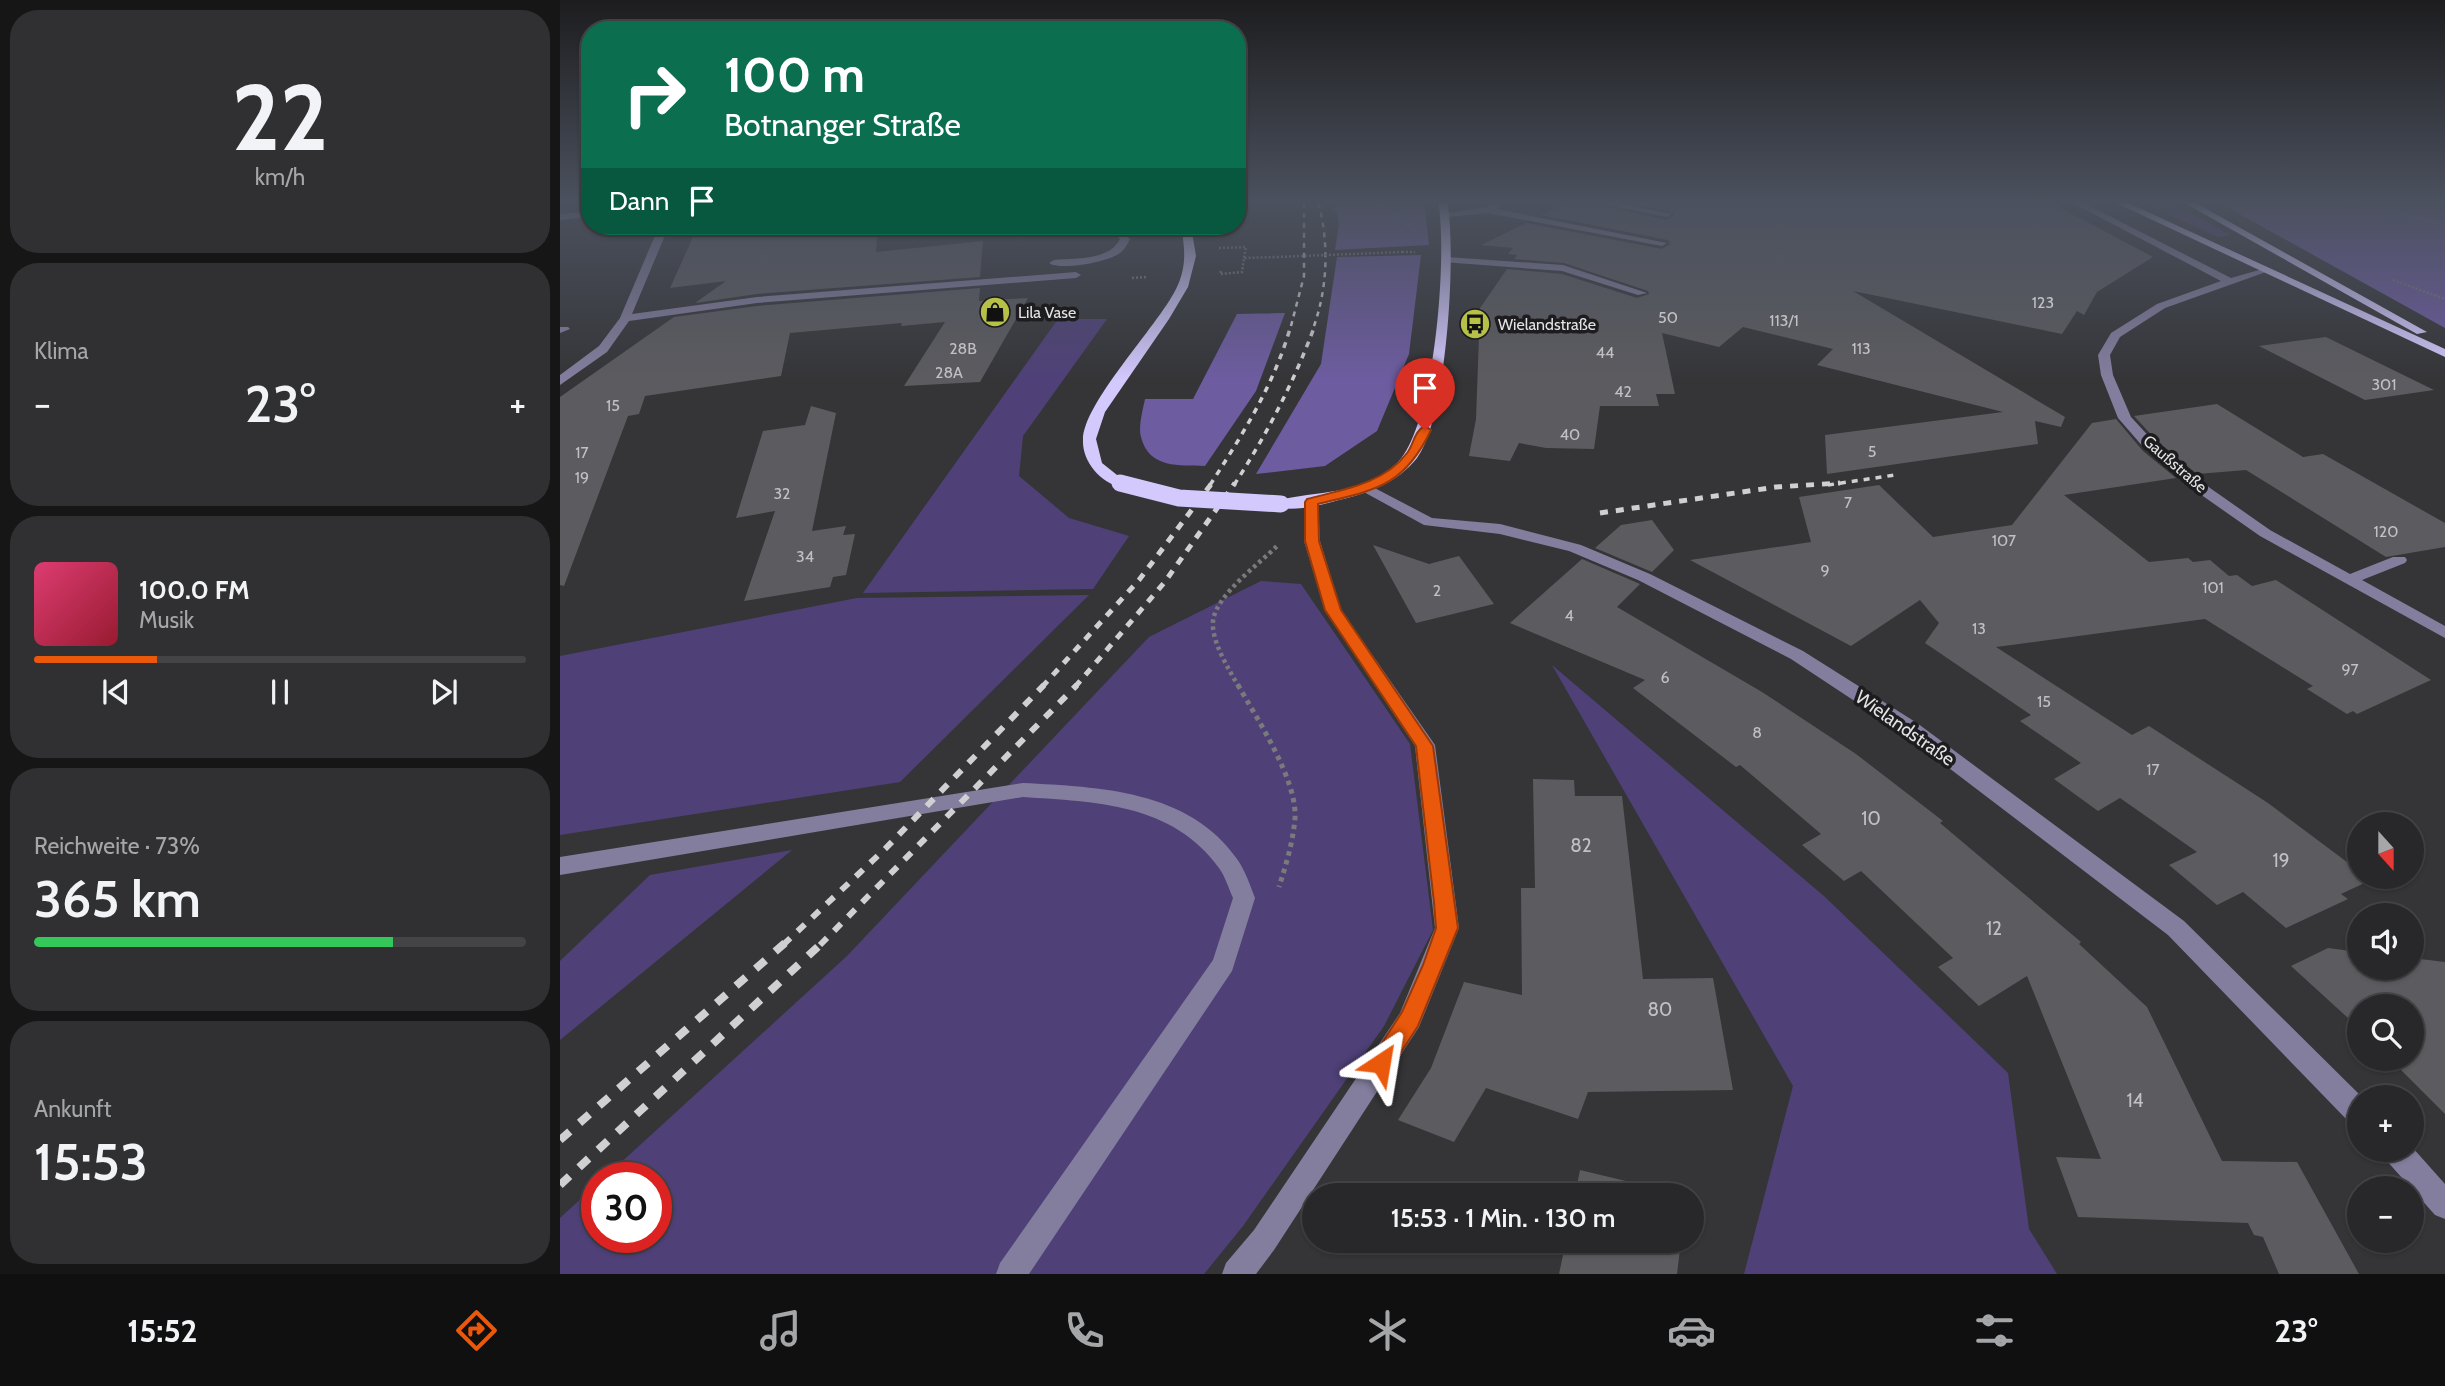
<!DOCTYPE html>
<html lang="de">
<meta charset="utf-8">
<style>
:root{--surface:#28282a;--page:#303032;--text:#f1f3f6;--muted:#a5a6a8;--line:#444447;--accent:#ea580c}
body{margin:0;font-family:Cabin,sans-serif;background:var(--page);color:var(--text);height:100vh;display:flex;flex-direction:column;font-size:26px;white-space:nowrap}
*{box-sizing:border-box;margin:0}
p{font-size:23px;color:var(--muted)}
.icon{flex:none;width:38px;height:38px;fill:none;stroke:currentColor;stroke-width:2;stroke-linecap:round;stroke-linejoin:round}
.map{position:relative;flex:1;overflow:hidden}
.panel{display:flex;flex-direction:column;gap:10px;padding:10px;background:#161617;width:560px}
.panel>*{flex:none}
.guide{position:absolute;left:21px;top:21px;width:665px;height:214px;border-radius:28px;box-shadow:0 2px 5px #0004,0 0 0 2px var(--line);background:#0b6e4f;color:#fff;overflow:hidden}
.needle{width:46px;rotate:159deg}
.controls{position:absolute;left:1787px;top:812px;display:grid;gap:14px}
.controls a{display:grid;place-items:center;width:77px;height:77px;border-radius:50%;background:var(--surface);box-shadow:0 2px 5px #0004,0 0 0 2px var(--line);font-size:35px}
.speed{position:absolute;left:21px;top:1162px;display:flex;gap:14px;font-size:35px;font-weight:700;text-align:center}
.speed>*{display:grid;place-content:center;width:91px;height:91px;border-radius:50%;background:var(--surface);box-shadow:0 2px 5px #0004,0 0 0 2px var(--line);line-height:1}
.speed .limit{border:10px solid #d22;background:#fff;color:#111}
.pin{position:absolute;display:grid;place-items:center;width:60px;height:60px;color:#fff;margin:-72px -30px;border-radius:50% 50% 50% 0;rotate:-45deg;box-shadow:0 0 7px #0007}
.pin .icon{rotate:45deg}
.me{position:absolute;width:77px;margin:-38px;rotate:33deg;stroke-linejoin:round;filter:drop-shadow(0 0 5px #0008)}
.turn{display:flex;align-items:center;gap:24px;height:147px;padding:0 28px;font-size:32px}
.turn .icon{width:91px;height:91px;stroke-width:2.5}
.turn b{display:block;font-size:49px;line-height:60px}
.then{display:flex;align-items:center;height:66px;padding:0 28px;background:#0003;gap:14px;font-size:26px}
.big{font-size:52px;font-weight:600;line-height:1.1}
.panel .widget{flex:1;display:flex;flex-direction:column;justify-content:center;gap:10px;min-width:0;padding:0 24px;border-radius:28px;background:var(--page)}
.panel .dial{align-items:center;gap:0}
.dial b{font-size:91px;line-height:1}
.song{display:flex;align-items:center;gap:21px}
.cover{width:84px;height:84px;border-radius:10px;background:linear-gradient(135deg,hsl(340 70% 55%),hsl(350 70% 35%))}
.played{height:7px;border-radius:4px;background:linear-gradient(90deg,var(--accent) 25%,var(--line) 25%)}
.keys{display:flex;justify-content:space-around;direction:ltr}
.heat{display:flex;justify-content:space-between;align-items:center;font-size:38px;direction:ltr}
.charge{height:10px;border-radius:5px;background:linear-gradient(90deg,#34c759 73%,var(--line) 0)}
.trip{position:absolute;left:742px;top:1183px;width:402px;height:70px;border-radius:35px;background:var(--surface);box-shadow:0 2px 5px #0004,0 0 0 2px var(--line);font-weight:600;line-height:70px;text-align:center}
.menu{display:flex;height:112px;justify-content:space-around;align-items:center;background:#101011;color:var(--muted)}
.menu .icon{width:49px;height:49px}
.menu .selected{color:var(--accent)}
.menu b{font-size:32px;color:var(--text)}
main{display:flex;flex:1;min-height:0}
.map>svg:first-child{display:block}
</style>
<main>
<section class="panel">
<div class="widget dial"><b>22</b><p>km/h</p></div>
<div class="widget"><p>Klima</p>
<div class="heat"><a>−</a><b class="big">23°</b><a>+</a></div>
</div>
<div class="widget">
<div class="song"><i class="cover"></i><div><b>100.0 FM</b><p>Musik</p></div></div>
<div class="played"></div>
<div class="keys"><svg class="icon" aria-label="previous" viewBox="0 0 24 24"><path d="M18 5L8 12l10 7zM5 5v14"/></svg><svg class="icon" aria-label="pause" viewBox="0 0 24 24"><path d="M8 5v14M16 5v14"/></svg><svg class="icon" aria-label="next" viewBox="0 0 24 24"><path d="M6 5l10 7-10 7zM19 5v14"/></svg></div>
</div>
<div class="widget"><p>Reichweite · 73%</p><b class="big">365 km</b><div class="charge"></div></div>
<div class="widget"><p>Ankunft</p><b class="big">15:53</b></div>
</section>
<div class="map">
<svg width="1885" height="1274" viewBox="0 0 1885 1274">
<rect width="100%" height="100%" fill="#353538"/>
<!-- green -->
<g fill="#4f4178">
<path d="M1579,201H1609L1670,235L1658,237Z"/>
<path d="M498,319H547L463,436L459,476L509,518L569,536L533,589L303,593Z"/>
<path d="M701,581L741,584L850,744L873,930L824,1026L683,1226L644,1274H0V1218L37,1184V1237H96V1178H44L287,956L589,637Z"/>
<path d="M529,595L340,782L0,835V656L297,598Z"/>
<path d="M992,665L1265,897L1448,1073L1469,1229L1497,1274H1184L1233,1086Z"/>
<path d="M232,850L0,1040V961L90,875Z"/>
</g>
<!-- forest -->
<g fill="#6d5ca0">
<path d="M774,201H864L869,245L775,250L779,224Z"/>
<path d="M1656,201H1885V328Z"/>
<path d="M861,255L849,354L817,431L765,466L696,474L761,364L777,257Z"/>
<path d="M725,313L696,391L645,466C620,465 589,469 581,437C578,427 583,409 585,399H633L677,314Z"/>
</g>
<!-- building -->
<g fill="#5c5b5f">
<path d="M1010,201H1024L1106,220L1113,216L1114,213L1063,201H1488L1593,257L1537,292L1524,315L1517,311L1502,334L1293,291L1505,417L1501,427L1475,421L1478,444L1267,474L1265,435L1443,412L1257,365L1273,349L1183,327L1159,347L1102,333L1115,394H1096L1099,406H1040L1034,449L986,448L959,443L950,461L909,456L916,419L920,308L947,269L1002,274L1077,298L1089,294L1088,291L1004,263L954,259L957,255L948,254L953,248L921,245L966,223L1102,249L1110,244L1108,240L981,215Z"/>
<path d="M138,226H305L304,237L317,236L316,252L423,241L420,277L197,294L135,303L166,281L110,288Z"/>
<path d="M420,288L419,301L468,298L420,382L344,386L385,322L341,326L342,323L230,333L221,376L85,396L79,414L68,416L4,586L0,585V397L114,317L197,306Z"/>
<path d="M1766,337L1874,390L1805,400L1699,346Z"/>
<path d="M1657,404L1743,457L1763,454L1885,523V547L1826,557L1686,470L1637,474L1597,441L1574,416Z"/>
<path d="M251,406L276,413L252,531L286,526L283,535L295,534L286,575L273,577L270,587L184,601L215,511L176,518L203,431L245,425Z"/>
<path d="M1556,419L1583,451L1616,478L1504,495L1589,562L1628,558L1633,562L1650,560L1669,576L1677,575L1692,586L1716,580L1871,680L1797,714L1793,711L1787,714L1747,689L1753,686L1645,619L1436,647L1572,735L1589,726L1708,803L1799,871V877L1811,880L1781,894L1788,899L1726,928L1683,892L1657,905L1609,865L1637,852L1560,798L1538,811L1494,779L1521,763L1460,721L1471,715L1365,643L1379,623L1360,600L1291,646L1130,560L1251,542L1239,497L1319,485L1373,537L1452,525L1532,423Z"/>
<path d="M1092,520L1114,550L1092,572L1035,548L1061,525Z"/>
<path d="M813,545L869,564L899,556L934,604L856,623Z"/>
<path d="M1022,559L1080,584L1057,607L1202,692L1296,754L1383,821L1380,823L1521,942L1519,944L1587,1007L1662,1161L1737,1162L1799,1274H1719L1703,1237L1694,1235L1688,1223L1518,1217L1496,1157L1541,1159L1467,976L1419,1006L1378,967L1393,958L1301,871L1284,881L1242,845L1261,834L1180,765L1176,767L1073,688L1085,680L950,623Z"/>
<path d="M973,779L1014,780L1015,796H1062L1083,979L1153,978L1173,1090L1028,1092L1018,1119L926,1088L894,1142L838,1120L871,1068L904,982L962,995L961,888H975Z"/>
<path d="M1768,948L1799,952V968H1852V958L1885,962V1114L1830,1059H1852V1006H1799V1028L1731,966Z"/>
<path d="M1020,1170L1124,1195H1015Z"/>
<path d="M1006,1241H1121L1117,1274H999Z"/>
</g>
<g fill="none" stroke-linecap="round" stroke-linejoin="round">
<!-- path-far2 -->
<g stroke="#7a7a7c" stroke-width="2.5" stroke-dasharray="2 2" stroke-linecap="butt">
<path d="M824,201L834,214L854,230"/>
<path d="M1790,201L1885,225"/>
<path d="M773,210L827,206"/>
<path d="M233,226L236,233"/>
<path d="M659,248L686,247L684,258"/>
<path d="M842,252H855"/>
<path d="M661,271L660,274L682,272L684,258L717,257"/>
<path d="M572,278L587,277"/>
<path d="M1833,280L1885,299"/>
</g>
<!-- path-far1 -->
<path stroke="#7a7a7c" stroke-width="4.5" stroke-dasharray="3.5 3.5" stroke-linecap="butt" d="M679,687C669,670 651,641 653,621C656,595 699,564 717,546"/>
<!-- path -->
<path stroke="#7a7a7c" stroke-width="5" stroke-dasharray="4.5 4.5" stroke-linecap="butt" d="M678,685C697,719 737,779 735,818C733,842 726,865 719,887"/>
<!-- minor -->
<g fill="#847e9e" fill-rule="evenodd">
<path d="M1026,201H1048L1112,214L1107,217Z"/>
<path d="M1509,201H1520L1671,278L1706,268V272L1605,308L1560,337L1550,355L1553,375L1571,417L1595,443L1650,488L1710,530L1790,574L1833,557H1845L1847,560L1845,563L1802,580L1885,626V638L1700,536L1640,494L1585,449L1558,418L1541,375L1538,355L1551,333L1597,304L1661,281Z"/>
<path d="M938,202L942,205L937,209L1107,243L1102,246L928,213L887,217L882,214L926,207Z"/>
<path d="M30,211V217L0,220V214Z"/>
<path d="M99,226H109L72,314L197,297L516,272L521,275L516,278L197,303L69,321L47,352L0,385V375L39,346L60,318Z"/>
<path d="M546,226H556L570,239C567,245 565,249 560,253C548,262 501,271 489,263L494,260C515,258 549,261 560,239Z"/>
<path d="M887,257L1003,265L1087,293L1078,295L1002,271L883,262V258Z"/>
<path d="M0,327H8L10,329L0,333Z"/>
<path d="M807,484L872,518L940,524L1021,545L1090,574L1243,651L1357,723L1624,921L1802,1097H1799V1126L1789,1122L1608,935L1343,733L1231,659L1078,580L1009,551L940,534L864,525L802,491L800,488Z"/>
<path d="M751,498L758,502L760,541L781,610L875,745L899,928L859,1027L714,1250L696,1274H662L666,1263L694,1230L840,1013L875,928L855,746L765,610L744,541V502Z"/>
<path d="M463,783C539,787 629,790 677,859C685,870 690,885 695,898L672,971L469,1274H436L440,1263L653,960L673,898C669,889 665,876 659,868C612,803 536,802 463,797L0,875V857Z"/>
<path d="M1852,1147L1885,1184V1219L1875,1215L1826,1160L1822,1150H1852Z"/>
</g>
<!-- major -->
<g fill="#d3c9fd" fill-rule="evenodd">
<path d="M878,201H887C897,249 887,420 857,458C837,483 809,493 779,500C761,505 734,512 716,507L714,504L716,501C757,490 801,496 836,464C875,430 888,252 878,201Z"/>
<path d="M1552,201H1564L1885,349V357Z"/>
<path d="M1621,201H1632L1867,332L1857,334Z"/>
<path d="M621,226H631L636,256L628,287L609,319L545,412L536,439L542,463L567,483L560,487C540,482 522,461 523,440C523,403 597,327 616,289C627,267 625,249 621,226Z"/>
</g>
<!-- rail-far4 -->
<g stroke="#d0cfd1" stroke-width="2.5" stroke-dasharray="5 5" stroke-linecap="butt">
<path d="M731,326L744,276V201"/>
<path d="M754,326C768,286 769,242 758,201"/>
</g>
<!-- rail-far3 -->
<g stroke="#d0cfd1" stroke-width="3.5" stroke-dasharray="6 6" stroke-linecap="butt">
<path d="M650,485C683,434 715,383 731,325"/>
<path d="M674,485C707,434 734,382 755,325"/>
<path d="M1268,485L1335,475"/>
</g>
<!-- rail-far2 -->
<g stroke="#d0cfd1" stroke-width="5" stroke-dasharray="8 8" stroke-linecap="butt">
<path d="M1040,513L1216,487L1280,483"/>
<path d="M482,687L579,580L652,483"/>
<path d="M515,687L604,583L675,483"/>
</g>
<!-- rail-far1 -->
<g stroke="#d0cfd1" stroke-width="6" stroke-dasharray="10 10" stroke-linecap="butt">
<path d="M223,945L325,849L484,685"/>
<path d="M260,945L517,685"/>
</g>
<!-- rail -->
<g stroke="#d0cfd1" stroke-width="8" stroke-dasharray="13 13" stroke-linecap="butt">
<path d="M0,1140L225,943"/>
<path d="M0,1185L262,943"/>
</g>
<!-- path-bridge -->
<path stroke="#7a7a7c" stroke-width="2.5" stroke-dasharray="2 2" stroke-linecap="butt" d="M717,257L842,252"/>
<!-- major-bridge-far1 -->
<path stroke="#d3c9fd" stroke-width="13" d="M560,483L565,485"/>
<!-- major-bridge -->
<path stroke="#d3c9fd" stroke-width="17" d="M560,483L619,498L721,504"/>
</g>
<!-- sky -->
<linearGradient id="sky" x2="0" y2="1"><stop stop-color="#1d1d1f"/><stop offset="0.53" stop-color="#4b515e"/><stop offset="1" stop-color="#4b515e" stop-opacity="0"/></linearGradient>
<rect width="1885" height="380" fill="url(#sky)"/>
<!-- route -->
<path fill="#ea580c" stroke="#983908" stroke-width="2" d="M865,426L871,430C844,487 815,490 758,504L759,541L781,610L873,746L898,928L858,1026L829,1071L821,1074L813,1071L809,1063L842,1012L863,965L876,928L874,902L856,746L765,610L745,541V502L747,499C781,490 824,484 847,453C854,444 854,431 865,426Z"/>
<!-- icons -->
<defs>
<g id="shop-disc" transform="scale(1.575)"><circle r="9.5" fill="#b7c148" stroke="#1d1c1e"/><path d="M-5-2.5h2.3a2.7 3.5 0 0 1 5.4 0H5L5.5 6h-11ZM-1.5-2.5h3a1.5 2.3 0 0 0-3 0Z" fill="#111"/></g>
<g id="bus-disc" transform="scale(1.575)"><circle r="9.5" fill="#b7c148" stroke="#1d1c1e"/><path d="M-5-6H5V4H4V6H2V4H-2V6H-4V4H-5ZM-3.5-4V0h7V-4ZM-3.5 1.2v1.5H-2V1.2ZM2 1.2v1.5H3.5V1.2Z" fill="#111"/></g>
</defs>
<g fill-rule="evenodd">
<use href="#shop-disc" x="435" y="312"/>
<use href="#bus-disc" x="915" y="324"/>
</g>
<g text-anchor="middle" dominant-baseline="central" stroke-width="7" stroke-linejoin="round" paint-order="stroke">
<!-- number labels -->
<g font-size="16" fill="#c1c0c3">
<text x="1483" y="302">123</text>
<text x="1108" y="317">50</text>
<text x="1224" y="320">113/1</text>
<text x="403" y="348">28B</text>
<text x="1301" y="348">113</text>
<text x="1045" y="352">44</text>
<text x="389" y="372">28A</text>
<text x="1824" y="384">301</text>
<text x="1063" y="391">42</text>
<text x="53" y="405">15</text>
<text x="1010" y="434">40</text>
<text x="1312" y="451">5</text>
<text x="22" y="452">17</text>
<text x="22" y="477">19</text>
<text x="222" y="493">32</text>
<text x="1288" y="502">7</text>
<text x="1826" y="531">120</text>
<text x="1444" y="540">107</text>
<text x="245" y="556">34</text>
<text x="1265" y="570">9</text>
<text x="1653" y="587">101</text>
<text x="877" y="590">2</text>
<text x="1009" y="615">4</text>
<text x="1419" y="628">13</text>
<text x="1790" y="669">97</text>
<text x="1105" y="677">6</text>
<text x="1484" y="701">15</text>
<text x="1197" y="732">8</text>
<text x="1593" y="769">17</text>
</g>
<!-- far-poi labels -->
<g font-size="16" fill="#e3e2e4" stroke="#1d1c1e" text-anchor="start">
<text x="458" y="312">Lila Vase</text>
<text x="938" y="324">Wielandstraße</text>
</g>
<!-- far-street labels -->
<g font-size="16" fill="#e3e2e4" stroke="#1d1c1e">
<text transform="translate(1615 464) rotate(41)">Gaußstraße</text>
</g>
<!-- street labels -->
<g font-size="19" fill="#e3e2e4" stroke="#1d1c1e">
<text transform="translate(1345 728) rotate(35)">Wielandstraße</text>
</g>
<!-- near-number labels -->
<g font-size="19" fill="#c1c0c3">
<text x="1311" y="818">10</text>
<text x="1021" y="845">82</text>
<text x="1721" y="860">19</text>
<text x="1434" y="928">12</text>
<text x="1100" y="1009">80</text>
<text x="1575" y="1100">14</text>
</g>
</g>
</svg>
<div class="controls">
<a><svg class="needle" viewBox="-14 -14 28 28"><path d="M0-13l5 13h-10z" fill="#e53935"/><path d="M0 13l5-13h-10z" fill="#a5a6a8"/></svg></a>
<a><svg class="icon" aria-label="sound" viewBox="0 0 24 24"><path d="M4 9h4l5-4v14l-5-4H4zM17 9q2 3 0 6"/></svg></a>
<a><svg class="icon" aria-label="search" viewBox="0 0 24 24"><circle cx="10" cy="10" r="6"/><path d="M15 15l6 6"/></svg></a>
<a>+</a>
<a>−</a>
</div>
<div class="speed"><div class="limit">30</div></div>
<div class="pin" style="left:865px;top:430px;background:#d93025"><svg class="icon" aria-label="arrive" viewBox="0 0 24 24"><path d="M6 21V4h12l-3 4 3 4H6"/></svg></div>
<svg class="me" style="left:821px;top:1063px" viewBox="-20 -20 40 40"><path d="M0-17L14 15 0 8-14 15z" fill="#ea580c" stroke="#fff" stroke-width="4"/></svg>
<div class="trip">15:53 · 1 Min. · 130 m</div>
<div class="guide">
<div class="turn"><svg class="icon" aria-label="right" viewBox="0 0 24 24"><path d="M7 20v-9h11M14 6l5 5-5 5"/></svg><div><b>100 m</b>Botnanger Straße</div></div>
<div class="then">Dann<svg class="icon" aria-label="arrive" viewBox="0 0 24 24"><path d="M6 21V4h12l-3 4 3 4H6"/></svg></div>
</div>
</div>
</main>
<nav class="menu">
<b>15:52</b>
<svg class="icon selected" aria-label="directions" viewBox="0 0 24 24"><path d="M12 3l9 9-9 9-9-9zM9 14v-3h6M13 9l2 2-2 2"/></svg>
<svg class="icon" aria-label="music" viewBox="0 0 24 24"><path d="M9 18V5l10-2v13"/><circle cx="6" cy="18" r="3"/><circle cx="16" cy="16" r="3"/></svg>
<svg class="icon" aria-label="phone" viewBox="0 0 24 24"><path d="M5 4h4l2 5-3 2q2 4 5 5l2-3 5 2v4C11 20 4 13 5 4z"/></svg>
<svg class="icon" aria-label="climate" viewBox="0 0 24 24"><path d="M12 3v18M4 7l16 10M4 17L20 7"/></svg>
<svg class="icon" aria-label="car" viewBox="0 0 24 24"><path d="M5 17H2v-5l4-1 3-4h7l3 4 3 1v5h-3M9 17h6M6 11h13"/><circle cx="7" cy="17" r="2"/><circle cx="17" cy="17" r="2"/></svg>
<svg class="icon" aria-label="filters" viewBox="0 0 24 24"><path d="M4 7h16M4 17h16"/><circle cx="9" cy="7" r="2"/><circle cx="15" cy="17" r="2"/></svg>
<b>23°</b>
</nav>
